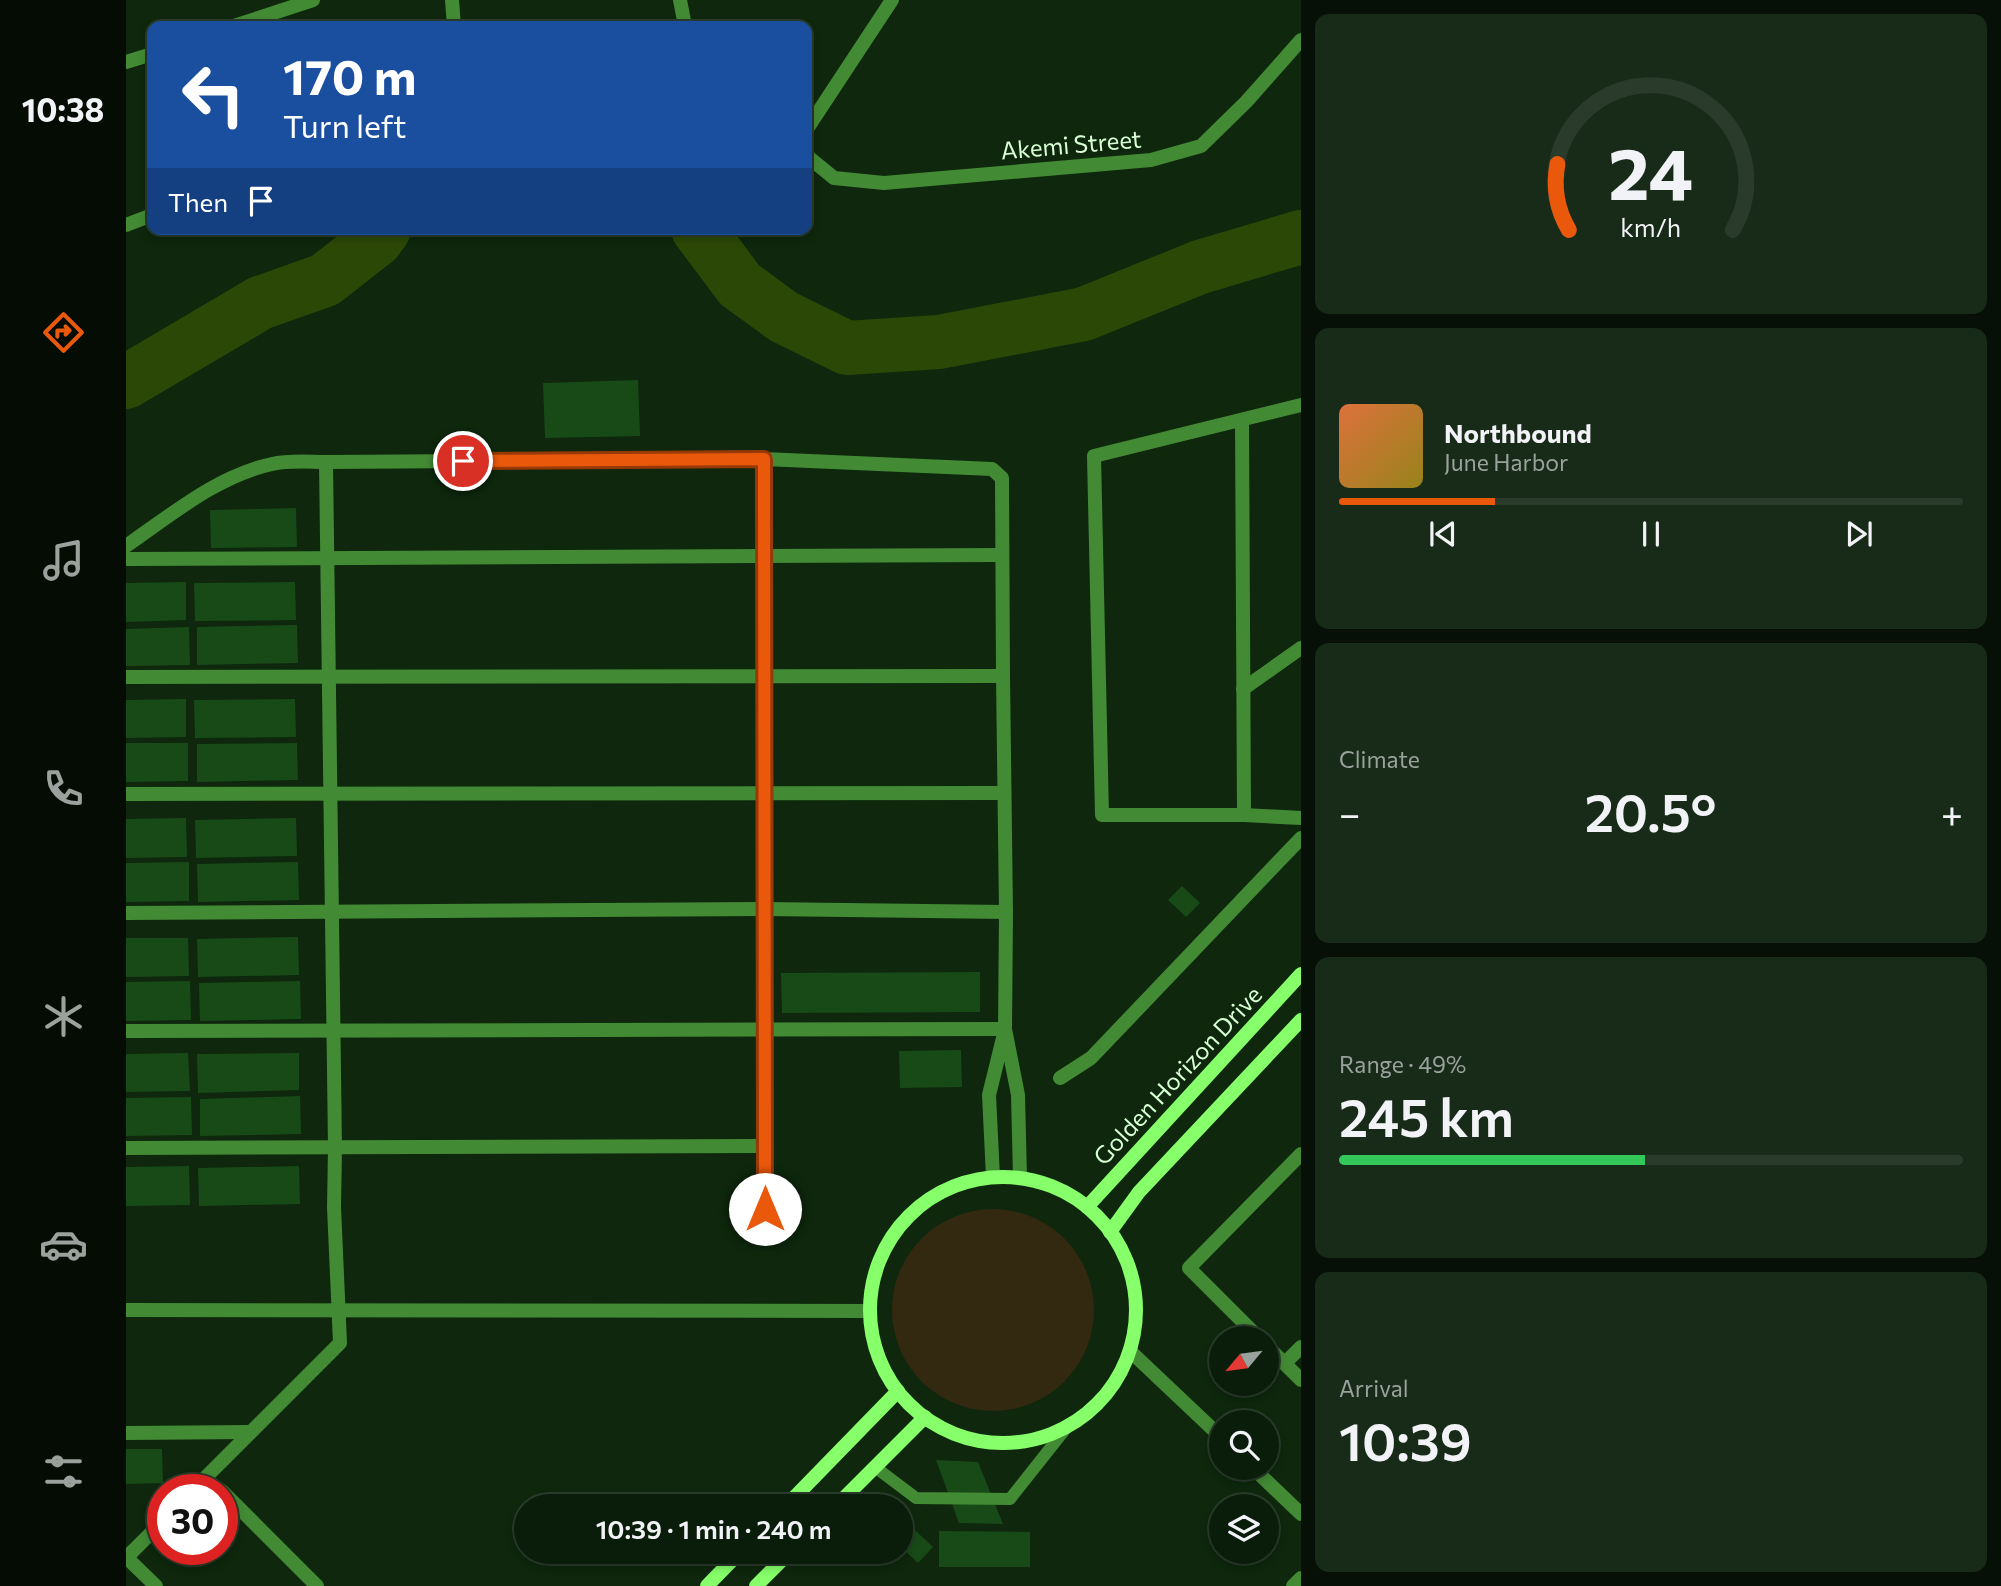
<!DOCTYPE html>
<meta charset="utf-8">
<style>
:root{--surface:#0a1d0a;--page:#182a18;--text:#f1f3f6;--muted:#99a29c;--line:#2a3b2b;--accent:#ea580c}
body{margin:0;font-family:Commissioner,sans-serif;background:var(--page);color:var(--text);height:100vh;display:flex;flex-direction:column;font-size:26px;white-space:nowrap}
*{box-sizing:border-box;margin:0}
p{font-size:23px;color:var(--muted)}
.icon{flex:none;width:38px;height:38px;fill:none;stroke:currentColor;stroke-width:2;stroke-linecap:round;stroke-linejoin:round}
.map{position:relative;flex:1;overflow:hidden}
.drawer{display:flex;flex-direction:column;gap:14px;padding:14px;background:#061006;width:700px}
.drawer>*{flex:none}
.guide{position:absolute;left:21px;top:21px;width:665px;height:214px;border-radius:14px;box-shadow:0 4px 10px #0003,0 0 0 2px var(--line);background:#1a4fa0;color:#fff;overflow:hidden}
.needle{width:46px;rotate:241deg}
.fabs{position:absolute;left:1083px;top:1326px;display:grid;gap:14px}
.fabs a{display:grid;place-items:center;width:70px;height:70px;border-radius:50%;background:var(--surface);box-shadow:0 4px 10px #0003,0 0 0 2px var(--line);font-size:35px}
.speed{position:absolute;left:21px;top:1474px;display:flex;gap:14px;font-size:35px;font-weight:700;text-align:center}
.speed>*{display:grid;place-content:center;width:91px;height:91px;border-radius:50%;background:var(--surface);box-shadow:0 4px 10px #0003,0 0 0 2px var(--line);line-height:1}
.speed .limit{border:10px solid #d22;background:#fff;color:#111}
.pin{position:absolute;display:grid;place-items:center;width:60px;height:60px;color:#fff;margin:-30px;border:4px solid #fff;border-radius:50%;box-shadow:0 2px 7px #0007}
.me{position:absolute;width:77px;margin:-38px;rotate:0deg;stroke-linejoin:round;filter:drop-shadow(0 0 5px #0008)}
.turn{display:flex;align-items:center;gap:24px;height:147px;padding:0 21px;font-size:32px}
.turn .icon{width:91px;height:91px;stroke-width:2.5}
.turn b{display:block;font-size:49px;line-height:60px}
.then{display:flex;align-items:center;height:66px;padding:0 21px;background:#0003;gap:14px;font-size:26px}
.big{font-size:52px;font-weight:600;line-height:1.1}
.drawer .card{flex:1;display:flex;flex-direction:column;justify-content:center;gap:10px;min-width:0;padding:0 24px;border-radius:14px;background:var(--page)}
.drawer .dial{align-items:center;gap:0}
.dial svg{height:182px;overflow:visible;fill:none;stroke:var(--line);stroke-width:7;stroke-linecap:round;text-anchor:middle}
.dial text{fill:var(--text);stroke:none}
.song{display:flex;align-items:center;gap:21px}
.cover{width:84px;height:84px;border-radius:10px;background:linear-gradient(135deg,hsl(20 70% 55%),hsl(50 70% 35%))}
.played{height:7px;border-radius:4px;background:linear-gradient(90deg,var(--accent) 25%,var(--line) 25%)}
.keys{display:flex;justify-content:space-around;direction:ltr}
.heat{display:flex;justify-content:space-between;align-items:center;font-size:38px;direction:ltr}
.charge{height:10px;border-radius:5px;background:linear-gradient(90deg,#34c759 49%,var(--line) 0)}
.trip{position:absolute;left:388px;top:1494px;width:399px;height:70px;border-radius:35px;background:var(--surface);box-shadow:0 4px 10px #0003,0 0 0 2px var(--line);font-weight:600;line-height:70px;text-align:center}
main{display:flex;flex:1;min-height:0}
.dock{display:flex;flex-direction:column;width:126px;justify-content:space-around;align-items:center;background:#040c04;color:var(--muted)}
.dock .icon{width:49px;height:49px}
.dock .active{color:var(--accent)}
.dock b{font-size:32px;color:var(--text)}
.map>svg:first-child{display:block}
</style>
<main>
<nav class="dock">
<b>10:38</b>
<svg class="icon active" aria-label="directions" viewBox="0 0 24 24"><path d="M12 3l9 9-9 9-9-9zM9 14v-3h6M13 9l2 2-2 2"/></svg>
<svg class="icon" aria-label="music" viewBox="0 0 24 24"><path d="M9 18V5l10-2v13"/><circle cx="6" cy="18" r="3"/><circle cx="16" cy="16" r="3"/></svg>
<svg class="icon" aria-label="phone" viewBox="0 0 24 24"><path d="M5 4h4l2 5-3 2q2 4 5 5l2-3 5 2v4C11 20 4 13 5 4z"/></svg>
<svg class="icon" aria-label="climate" viewBox="0 0 24 24"><path d="M12 3v18M4 7l16 10M4 17L20 7"/></svg>
<svg class="icon" aria-label="car" viewBox="0 0 24 24"><path d="M5 17H2v-5l4-1 3-4h7l3 4 3 1v5h-3M9 17h6M6 11h13"/><circle cx="7" cy="17" r="2"/><circle cx="17" cy="17" r="2"/></svg>
<svg class="icon" aria-label="filters" viewBox="0 0 24 24"><path d="M4 7h16M4 17h16"/><circle cx="9" cy="7" r="2"/><circle cx="15" cy="17" r="2"/></svg>
</nav>
<div class="map">
<svg width="1175" height="1586" viewBox="0 0 1175 1586">
<rect width="100%" height="100%" fill="#0e270d"/>
<!-- green -->
<circle fill="#322910" cx="867" cy="1310" r="101"/>
<g fill="none" stroke-linecap="round" stroke-linejoin="round">
<!-- river -->
<g stroke="#2c4806" stroke-width="54">
<path d="M572,229L614,285L658,317L721,348L813,342L958,314L1074,267L1175,237"/>
<path d="M0,382L134,303L199,280L250,240L258,229"/>
</g>
</g>
<!-- building -->
<g fill="#184a18">
<path d="M512,380L514,436L419,438L417,383Z"/>
<path d="M170,508L171,547L85,548L84,510Z"/>
<path d="M60,582V620L0,622V583Z"/>
<path d="M169,582L170,620L69,621L68,583Z"/>
<path d="M171,625L172,663L71,665V627Z"/>
<path d="M63,627L64,665L0,666V629Z"/>
<path d="M60,699V737L0,738V700Z"/>
<path d="M169,699L170,737L69,738L68,700Z"/>
<path d="M0,743H62V781L0,782Z"/>
<path d="M171,743L172,780L71,782V744Z"/>
<path d="M60,818L61,857L0,858V819Z"/>
<path d="M170,818L171,856L70,858L69,820Z"/>
<path d="M63,862V901L0,902V863Z"/>
<path d="M172,862L173,900L72,902L71,864Z"/>
<path d="M1056,886L1074,903L1060,917L1042,900Z"/>
<path d="M172,937L173,975L72,977L71,939Z"/>
<path d="M0,938H62L63,976L0,977Z"/>
<path d="M854,972V1012L656,1013L655,973Z"/>
<path d="M64,981L65,1020L0,1021V982Z"/>
<path d="M174,981L175,1019L74,1021L73,983Z"/>
<path d="M835,1050L836,1087L774,1088L773,1051Z"/>
<path d="M62,1053L64,1091L0,1092V1054Z"/>
<path d="M173,1053V1090L72,1093L71,1054Z"/>
<path d="M174,1096L175,1134L74,1136V1099Z"/>
<path d="M65,1097L66,1135L0,1136V1098Z"/>
<path d="M63,1166L64,1205L0,1206V1167Z"/>
<path d="M173,1166L174,1204L73,1206L72,1168Z"/>
<path d="M0,1449H36L37,1483L0,1484Z"/>
<path d="M810,1460L852,1462L877,1524L833,1523Z"/>
<path d="M775,1517L807,1547L792,1563L775,1547Z"/>
<path d="M813,1531L904,1532V1567H813Z"/>
</g>
<g fill="none" stroke-linecap="round" stroke-linejoin="round">
<!-- lane -->
<path stroke="#438a34" stroke-width="12" d="M749,1467L790,1498L884,1499L941,1427"/>
<!-- street -->
<g stroke="#438a34" stroke-width="14">
<path d="M326,0L328,26"/>
<path d="M554,0L559,26"/>
<path d="M108,26L187,0"/>
<path d="M0,62L26,54"/>
<path d="M681,129L766,0"/>
<path d="M681,156L708,178L758,183L1025,160L1075,146L1120,102L1175,40"/>
<path d="M0,225L26,215"/>
<path d="M1175,405L968,456L976,815H1118L1175,818"/>
<path d="M1116,420L1118,815"/>
<path d="M638,459L640,1209"/>
<path d="M0,546C45,515 91,476 146,464C163,460 183,462 200,462L638,459L866,469L876,478L877,676L880,912L879,1029L892,1095L894,1178"/>
<path d="M0,559L876,555"/>
<path d="M0,677L877,676"/>
<path d="M1117,689L1175,648"/>
<path d="M0,794L878,793"/>
<path d="M0,913L639,909L880,912"/>
<path d="M0,1031L879,1029"/>
<path d="M934,1078L965,1058L1175,838"/>
<path d="M0,1148L640,1146"/>
<path d="M867,1177L863,1095L878,1034"/>
<path d="M0,1310L744,1311"/>
<path d="M1134,1339L1063,1268L1175,1154"/>
<path d="M1141,1346L1175,1380"/>
<path d="M1004,1351L1096,1438"/>
<path d="M1159,1363L1175,1347"/>
<path d="M0,1433L123,1432"/>
<path d="M1127,1468L1175,1514"/>
<path d="M68,1489L214,1343L208,1207L209,1148L200,462"/>
<path d="M96,1491L191,1586"/>
<path d="M0,1557L30,1586"/>
<path d="M0,1558L37,1521"/>
<path d="M1167,1586L1175,1578"/>
</g>
<!-- secondary -->
<g stroke="#86ff6a" stroke-width="14">
<circle cx="877" cy="1310" r="133"/>
<path d="M961,1207L1175,974"/>
<path d="M984,1232L1013,1192L1175,1020"/>
<path d="M659,1507L772,1391"/>
<path d="M709,1507L799,1417"/>
<path d="M581,1586L614,1552"/>
<path d="M630,1586L664,1552"/>
</g>
</g>
<g fill="none" stroke-linecap="round" stroke-linejoin="round">
<!-- route casing -->
<g stroke="#983908" stroke-width="18">
<path id="route" d="M337,461L638,459L639,1209"/>
</g>
<!-- route -->
<use href="#route" stroke="#ea580c" stroke-width="12"/>
</g>
<g text-anchor="middle" dominant-baseline="central" stroke-width="5" stroke-linejoin="round" paint-order="stroke">
<!-- street labels -->
<g font-size="24" fill="#d8ffd3" stroke="#0e270d">
<text transform="translate(945 144) rotate(-5)">Akemi Street</text>
<text transform="translate(1051 1075) rotate(-47)">Golden Horizon Drive</text>
</g>
</g>
</svg>
<div class="fabs">
<a><svg class="needle" viewBox="-14 -14 28 28"><path d="M0-13l5 13h-10z" fill="#e53935"/><path d="M0 13l5-13h-10z" fill="#99a29c"/></svg></a>
<a><svg class="icon" aria-label="search" viewBox="0 0 24 24"><circle cx="10" cy="10" r="6"/><path d="M15 15l6 6"/></svg></a>
<a><svg class="icon" aria-label="layers" viewBox="0 0 24 24"><path d="M12 4l9 5-9 5-9-5zM3 14l9 5 9-5"/></svg></a>
</div>
<div class="speed"><div class="limit">30</div></div>
<div class="pin" style="left:337px;top:461px;background:#d93025"><svg class="icon" aria-label="arrive" viewBox="0 0 24 24"><path d="M6 21V4h12l-3 4 3 4H6"/></svg></div>
<svg class="me" style="left:639px;top:1209px" viewBox="-20 -20 40 40"><circle r="19" fill="#fff"/><path d="M0-13L10 11 0 6-10 11z" fill="#ea580c"/></svg>
<div class="trip">10:39 · 1 min · 240 m</div>
<div class="guide">
<div class="turn"><svg class="icon" aria-label="left" viewBox="0 0 24 24"><path d="M17 20v-9H6M10 6l-5 5 5 5"/></svg><div><b>170 m</b>Turn left</div></div>
<div class="then">Then<svg class="icon" aria-label="arrive" viewBox="0 0 24 24"><path d="M6 21V4h12l-3 4 3 4H6"/></svg></div>
</div>
</div>
<section class="drawer">
<div class="card dial"><svg viewBox="0 0 100 80">
<path d="M14 69A42 42 0 1 1 86 69"/>
<path d="M14 69A42 42 0 0 1 9 40" stroke="#ea580c"/>
<text x="50" y="56" font-size="32" font-weight="700">24</text>
<text x="50" y="72" font-size="11">km/h</text>
</svg></div>
<div class="card">
<div class="song"><i class="cover"></i><div><b>Northbound</b><p>June Harbor</p></div></div>
<div class="played"></div>
<div class="keys"><svg class="icon" aria-label="previous" viewBox="0 0 24 24"><path d="M18 5L8 12l10 7zM5 5v14"/></svg><svg class="icon" aria-label="pause" viewBox="0 0 24 24"><path d="M8 5v14M16 5v14"/></svg><svg class="icon" aria-label="next" viewBox="0 0 24 24"><path d="M6 5l10 7-10 7zM19 5v14"/></svg></div>
</div>
<div class="card"><p>Climate</p>
<div class="heat"><a>−</a><b class="big">20.5°</b><a>+</a></div>
</div>
<div class="card"><p>Range · 49%</p><b class="big">245 km</b><div class="charge"></div></div>
<div class="card"><p>Arrival</p><b class="big">10:39</b></div>
</section>
</main>
